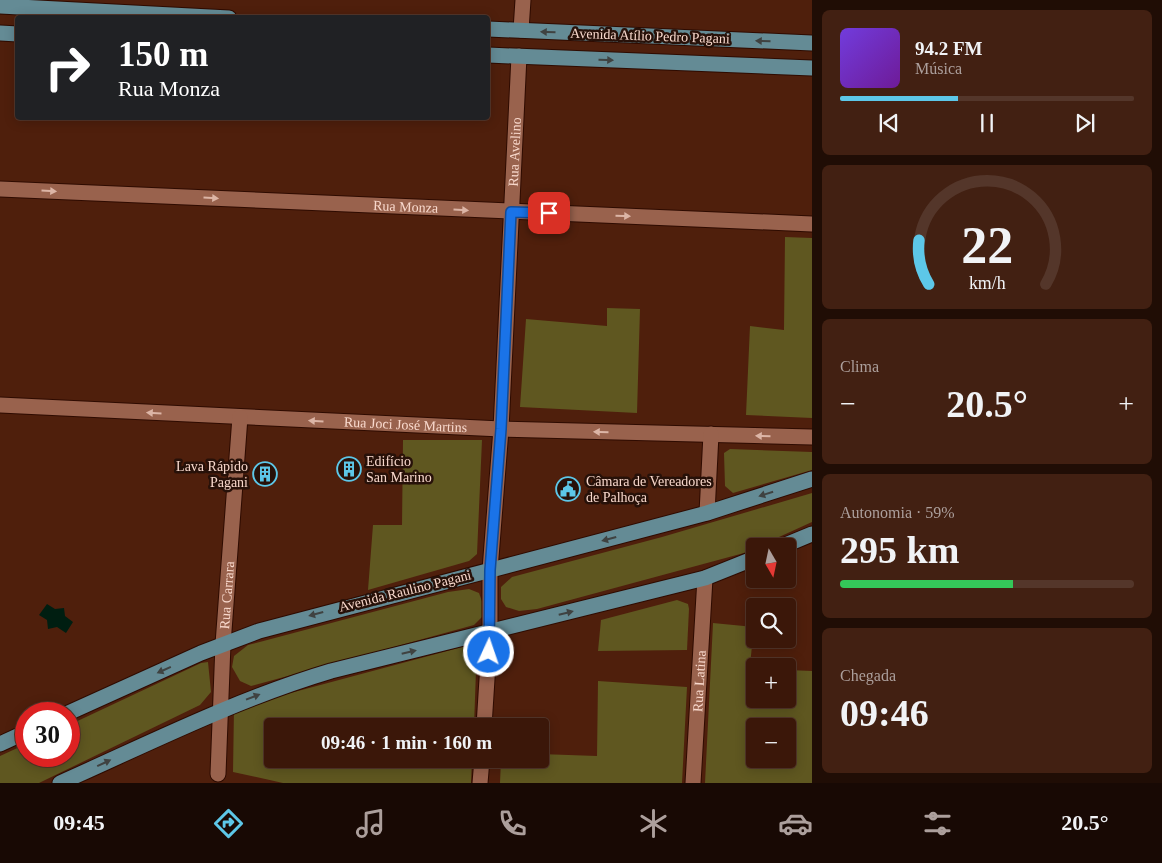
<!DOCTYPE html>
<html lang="pt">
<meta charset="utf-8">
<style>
:root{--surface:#3b1709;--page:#422012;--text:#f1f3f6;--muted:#ac9f9c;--line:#54362a;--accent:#5dc7e8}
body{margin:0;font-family:"Times New Roman",serif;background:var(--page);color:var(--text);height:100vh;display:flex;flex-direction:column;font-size:19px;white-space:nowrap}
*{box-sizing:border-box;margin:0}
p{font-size:16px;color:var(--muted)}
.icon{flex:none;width:28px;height:28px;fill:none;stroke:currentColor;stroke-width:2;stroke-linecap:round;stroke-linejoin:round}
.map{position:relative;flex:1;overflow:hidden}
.sheet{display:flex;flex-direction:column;gap:10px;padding:10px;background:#200d05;width:350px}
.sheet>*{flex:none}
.banner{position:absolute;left:15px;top:15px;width:475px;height:105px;border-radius:5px;box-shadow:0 2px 12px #0003,0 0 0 1px var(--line);background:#202124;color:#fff;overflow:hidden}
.needle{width:32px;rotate:171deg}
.controls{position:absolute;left:746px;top:538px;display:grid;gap:10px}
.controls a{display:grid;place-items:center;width:50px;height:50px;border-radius:5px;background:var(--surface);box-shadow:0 2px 12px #0003,0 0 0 1px var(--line);font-size:25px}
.speed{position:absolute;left:15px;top:702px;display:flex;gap:10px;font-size:25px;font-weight:700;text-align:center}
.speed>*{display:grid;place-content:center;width:65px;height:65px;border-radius:50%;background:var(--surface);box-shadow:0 2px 12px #0003,0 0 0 1px var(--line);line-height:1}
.speed .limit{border:8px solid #d22;background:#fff;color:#111}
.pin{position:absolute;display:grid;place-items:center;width:42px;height:42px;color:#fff;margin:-21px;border-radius:10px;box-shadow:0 2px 8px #0006}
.me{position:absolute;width:55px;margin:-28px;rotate:3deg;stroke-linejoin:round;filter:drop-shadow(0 0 4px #0008)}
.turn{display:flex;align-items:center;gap:18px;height:105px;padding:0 20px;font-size:22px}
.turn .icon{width:65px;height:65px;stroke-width:2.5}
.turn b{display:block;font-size:35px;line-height:42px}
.big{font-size:38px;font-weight:700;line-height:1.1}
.sheet .tile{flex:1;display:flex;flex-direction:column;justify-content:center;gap:8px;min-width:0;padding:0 18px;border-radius:8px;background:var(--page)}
.sheet .dial{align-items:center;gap:0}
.dial svg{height:130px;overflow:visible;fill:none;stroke:var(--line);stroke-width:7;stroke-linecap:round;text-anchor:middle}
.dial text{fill:var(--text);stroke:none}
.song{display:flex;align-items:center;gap:15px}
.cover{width:60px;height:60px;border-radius:8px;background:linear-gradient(135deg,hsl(260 70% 55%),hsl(280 70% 35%))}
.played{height:5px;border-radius:2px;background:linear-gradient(90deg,var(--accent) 40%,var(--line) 40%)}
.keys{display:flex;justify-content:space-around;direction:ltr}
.heat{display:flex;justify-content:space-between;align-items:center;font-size:28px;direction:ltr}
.charge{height:8px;border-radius:4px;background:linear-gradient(90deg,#34c759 59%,var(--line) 0)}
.trip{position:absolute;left:264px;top:718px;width:285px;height:50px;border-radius:5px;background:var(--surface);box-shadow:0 2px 12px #0003,0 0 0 1px var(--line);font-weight:700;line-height:50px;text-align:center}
.tab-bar{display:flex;height:80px;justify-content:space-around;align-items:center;background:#180904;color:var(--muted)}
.tab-bar .icon{width:35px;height:35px}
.tab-bar .current{color:var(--accent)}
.tab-bar b{font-size:22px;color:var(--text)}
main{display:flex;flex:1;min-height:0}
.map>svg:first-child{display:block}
</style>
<main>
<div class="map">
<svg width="812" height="783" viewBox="0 0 812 783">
<rect width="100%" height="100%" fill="#4f1f0c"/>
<!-- green -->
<g fill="#5f5720" fill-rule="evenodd">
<path d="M785,237L812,238V418L746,415L750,326L784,330Z"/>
<path d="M607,308L640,309L637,413L520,407L526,319L607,326Z"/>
<path d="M403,440H482L477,554L469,561L368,590L373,525H402Z"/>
<path d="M730,449L812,452V470L733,493L725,486L724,453Z"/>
<path d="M812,493V522L744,553L537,609L519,611L506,607L501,599V587L512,577L662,537Z"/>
<path d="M469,589L479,593L484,607L483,616L474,625L251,686L240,681L232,667L234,656L248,645L448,592Z"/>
<path d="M677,600L688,604L689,609L687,650L598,651L601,620Z"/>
<path d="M713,623L754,627L750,665L755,668V699H788V670L812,671V783H705ZM755,726H788V759H755Z"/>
<path d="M477,643L474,726H272V759H472L471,783H283L233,772L234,708Z"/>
<path d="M208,662L211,692L200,705L39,783H0V756L26,744V756H69V725L201,663Z"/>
<path d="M598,681L687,687L682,783H500L501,759H540V754L597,756Z"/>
</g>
<!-- water -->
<path fill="#001e11" d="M47,604L55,609L64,608L65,616L73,622L66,633L57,627L48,629L47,620L39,615Z"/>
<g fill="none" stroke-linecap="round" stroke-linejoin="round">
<!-- minor casing -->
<g stroke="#2e0b00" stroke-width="17">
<g id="minor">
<path d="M521,30L523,0"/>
<path id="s1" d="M0,189L812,224"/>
<path id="s2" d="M0,405L501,429L812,437"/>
<path d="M707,513L711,434"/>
<path id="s3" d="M484,726L490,632V570L501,429L519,56"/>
<path id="s4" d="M218,774L223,644L240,417"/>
<path d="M480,783L482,759"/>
<path id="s5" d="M693,783L705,578"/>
</g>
</g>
<!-- major casing -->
<g stroke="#2e0b00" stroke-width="17">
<g id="major">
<path d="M0,6L229,18"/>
<path d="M488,29L812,43"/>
<path d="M0,33L18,34"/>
<path d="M488,55L812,68"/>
<path d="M783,546L812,534"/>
<path d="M66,714L201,653L259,631L707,513L812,479"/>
<path d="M0,744L26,732"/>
<path d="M60,783C150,743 237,699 331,671L705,578L755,558"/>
</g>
</g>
<!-- minor -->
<use href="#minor" stroke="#99624d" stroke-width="15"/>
<!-- major -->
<use href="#major" stroke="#648b95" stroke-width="15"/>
</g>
<!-- one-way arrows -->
<defs><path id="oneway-solid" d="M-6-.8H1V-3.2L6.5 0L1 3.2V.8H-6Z" transform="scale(1.25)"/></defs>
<g fill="#3f4241">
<use href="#oneway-solid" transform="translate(548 32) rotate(-178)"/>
<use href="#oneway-solid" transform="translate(763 41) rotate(-178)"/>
<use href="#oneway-solid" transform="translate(606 60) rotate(2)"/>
<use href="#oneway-solid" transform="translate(766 494) rotate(162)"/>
<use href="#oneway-solid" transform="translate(609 539) rotate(165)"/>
<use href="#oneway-solid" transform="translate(566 613) rotate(-14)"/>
<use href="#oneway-solid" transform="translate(316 614) rotate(165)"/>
<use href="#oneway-solid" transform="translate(409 652) rotate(-13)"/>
<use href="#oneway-solid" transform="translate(164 670) rotate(156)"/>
<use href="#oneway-solid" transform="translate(253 697) rotate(-21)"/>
<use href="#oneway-solid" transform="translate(104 763) rotate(-25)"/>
</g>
<g fill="#dcb5a6">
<use href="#oneway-solid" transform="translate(49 191) rotate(3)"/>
<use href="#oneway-solid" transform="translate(211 198) rotate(3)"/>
<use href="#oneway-solid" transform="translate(461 210) rotate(3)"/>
<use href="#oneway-solid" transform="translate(623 216) rotate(2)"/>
<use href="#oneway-solid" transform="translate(154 413) rotate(-177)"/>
<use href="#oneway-solid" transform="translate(316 421) rotate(-177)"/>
<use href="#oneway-solid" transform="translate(601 432) rotate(-179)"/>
<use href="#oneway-solid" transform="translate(763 436) rotate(-178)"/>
</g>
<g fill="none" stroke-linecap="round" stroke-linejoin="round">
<!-- route casing -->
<g stroke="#114b97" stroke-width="12">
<path id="route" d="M489,652L490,570L501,429L511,212L549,213"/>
</g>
<!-- route -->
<use href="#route" stroke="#1a73e8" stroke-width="9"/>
</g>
<!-- icons -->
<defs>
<g id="building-ring" transform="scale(1.25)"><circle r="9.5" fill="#271109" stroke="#5dc7e8" stroke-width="1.5"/><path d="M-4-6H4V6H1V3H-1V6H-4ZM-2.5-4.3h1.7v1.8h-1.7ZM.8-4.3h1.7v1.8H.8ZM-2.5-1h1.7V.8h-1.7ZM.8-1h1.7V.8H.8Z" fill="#5dc7e8"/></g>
<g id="civic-ring" transform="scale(1.25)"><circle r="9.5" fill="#271109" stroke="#5dc7e8" stroke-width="1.5"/><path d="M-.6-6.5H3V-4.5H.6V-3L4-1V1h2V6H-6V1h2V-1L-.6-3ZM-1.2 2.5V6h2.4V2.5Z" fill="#5dc7e8"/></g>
</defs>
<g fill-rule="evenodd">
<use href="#building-ring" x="349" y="469"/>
<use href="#building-ring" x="265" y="474"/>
<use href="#civic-ring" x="568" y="489"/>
</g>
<g text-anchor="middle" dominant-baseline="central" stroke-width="5" stroke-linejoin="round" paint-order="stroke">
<!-- street labels -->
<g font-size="14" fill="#f8d8cc" stroke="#271109">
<text transform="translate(650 36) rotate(2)">Avenida Atílio Pedro Pagani</text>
<text stroke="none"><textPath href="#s3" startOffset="575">Rua Avelino</textPath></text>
<text stroke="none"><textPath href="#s1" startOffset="406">Rua Monza</textPath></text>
<text stroke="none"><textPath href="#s2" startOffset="406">Rua Joci José Martins</textPath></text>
<text transform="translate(405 591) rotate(-14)">Avenida Raulino Pagani</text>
<text stroke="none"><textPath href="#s4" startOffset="179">Rua Carrara</textPath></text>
<text stroke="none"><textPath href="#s5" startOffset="102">Rua Latina</textPath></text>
</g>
<!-- poi labels -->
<g font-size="14" fill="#f8d8cc" stroke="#271109" text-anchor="start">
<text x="366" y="461">Edifício<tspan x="366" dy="16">San Marino</tspan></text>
<text x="248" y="466" text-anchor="end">Lava Rápido<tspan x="248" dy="16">Pagani</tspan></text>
<text x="586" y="481">Câmara de Vereadores<tspan x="586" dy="16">de Palhoça</tspan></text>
</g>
</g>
</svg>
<div class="controls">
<a><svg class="needle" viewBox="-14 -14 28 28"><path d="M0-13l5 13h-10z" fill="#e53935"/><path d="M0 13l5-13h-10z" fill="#ac9f9c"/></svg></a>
<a><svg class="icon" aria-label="search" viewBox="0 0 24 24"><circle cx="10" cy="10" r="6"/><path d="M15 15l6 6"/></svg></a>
<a>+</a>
<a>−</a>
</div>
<div class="speed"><div class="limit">30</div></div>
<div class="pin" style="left:549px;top:213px;background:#d93025"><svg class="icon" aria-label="arrive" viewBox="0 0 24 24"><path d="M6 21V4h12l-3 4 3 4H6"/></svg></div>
<svg class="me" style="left:489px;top:652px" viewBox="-20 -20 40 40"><circle r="17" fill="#1a73e8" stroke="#fff" stroke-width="3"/><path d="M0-11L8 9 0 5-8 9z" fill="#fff"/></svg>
<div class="trip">09:46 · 1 min · 160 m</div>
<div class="banner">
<div class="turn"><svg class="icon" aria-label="right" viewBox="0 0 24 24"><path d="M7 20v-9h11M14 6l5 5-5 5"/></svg><div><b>150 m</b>Rua Monza</div></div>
</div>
</div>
<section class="sheet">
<div class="tile">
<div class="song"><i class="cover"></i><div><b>94.2 FM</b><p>Música</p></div></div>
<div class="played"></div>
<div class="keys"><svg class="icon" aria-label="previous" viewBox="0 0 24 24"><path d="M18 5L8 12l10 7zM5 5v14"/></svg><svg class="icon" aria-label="pause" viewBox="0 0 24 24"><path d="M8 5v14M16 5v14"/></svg><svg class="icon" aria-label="next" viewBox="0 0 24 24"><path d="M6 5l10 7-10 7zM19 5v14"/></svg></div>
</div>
<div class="tile dial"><svg viewBox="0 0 100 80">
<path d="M14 69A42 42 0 1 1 86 69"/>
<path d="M14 69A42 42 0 0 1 8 42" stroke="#5dc7e8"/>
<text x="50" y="56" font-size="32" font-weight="700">22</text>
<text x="50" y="72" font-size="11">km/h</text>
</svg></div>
<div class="tile"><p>Clima</p>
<div class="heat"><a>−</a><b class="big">20.5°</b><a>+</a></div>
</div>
<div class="tile"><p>Autonomia · 59%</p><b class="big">295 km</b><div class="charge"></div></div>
<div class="tile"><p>Chegada</p><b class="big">09:46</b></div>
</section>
</main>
<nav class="tab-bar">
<b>09:45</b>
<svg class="icon current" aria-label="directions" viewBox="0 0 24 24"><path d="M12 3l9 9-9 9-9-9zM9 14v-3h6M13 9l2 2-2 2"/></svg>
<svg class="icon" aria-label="music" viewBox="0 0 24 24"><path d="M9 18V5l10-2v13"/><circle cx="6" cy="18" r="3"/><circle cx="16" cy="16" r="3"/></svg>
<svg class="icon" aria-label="phone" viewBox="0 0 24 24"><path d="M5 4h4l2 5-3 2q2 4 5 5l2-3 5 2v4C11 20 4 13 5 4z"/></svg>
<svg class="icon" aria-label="climate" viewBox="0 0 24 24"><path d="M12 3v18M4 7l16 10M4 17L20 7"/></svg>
<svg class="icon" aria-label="car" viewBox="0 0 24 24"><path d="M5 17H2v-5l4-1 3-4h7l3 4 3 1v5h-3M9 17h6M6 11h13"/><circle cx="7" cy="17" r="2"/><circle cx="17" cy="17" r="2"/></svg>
<svg class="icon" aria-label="filters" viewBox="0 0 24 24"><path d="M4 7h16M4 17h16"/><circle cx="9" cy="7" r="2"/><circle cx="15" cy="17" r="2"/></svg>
<b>20.5°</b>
</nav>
